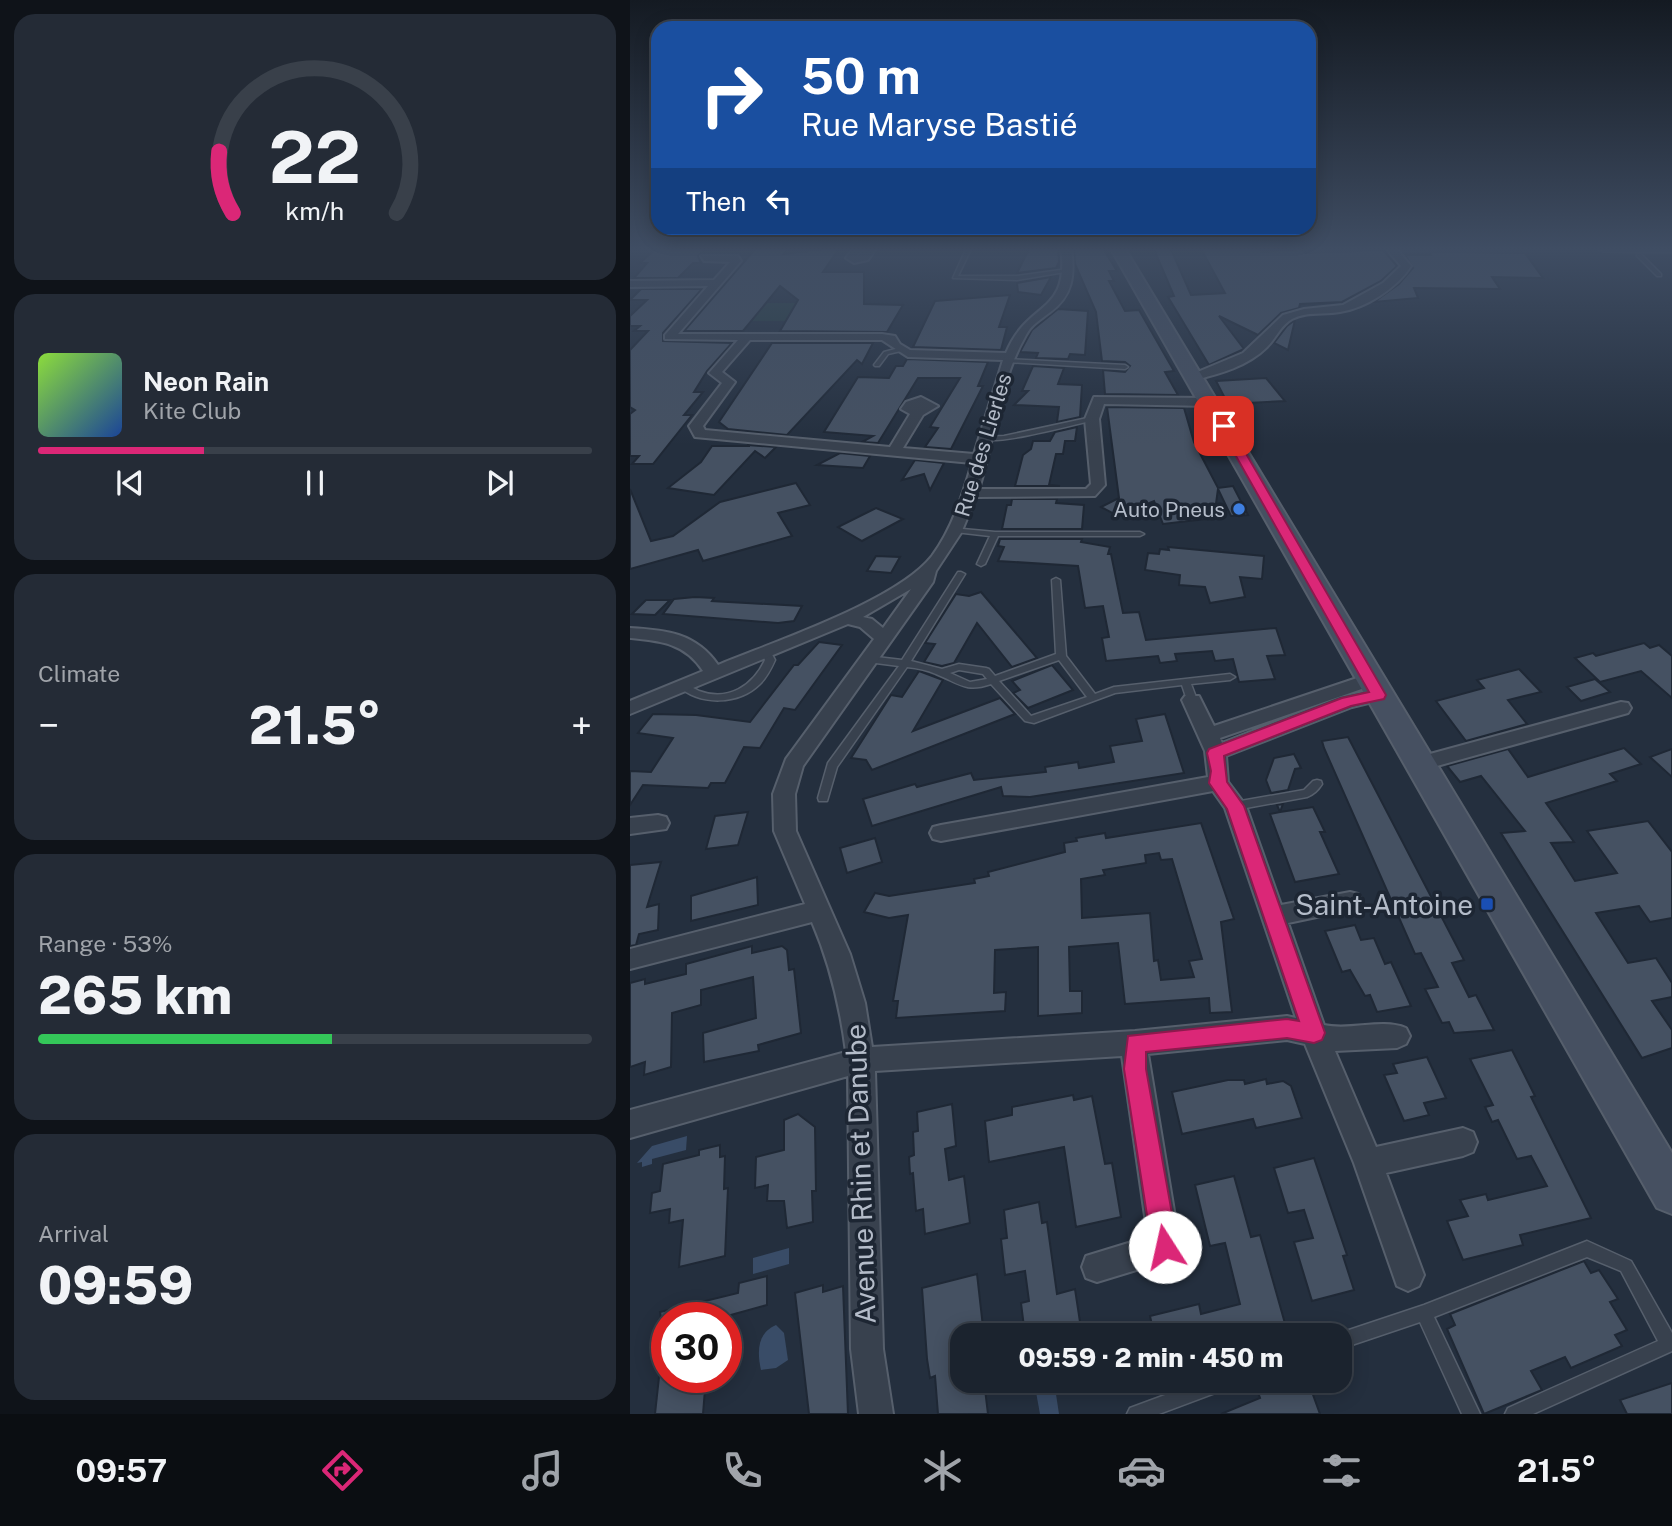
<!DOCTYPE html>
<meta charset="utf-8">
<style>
:root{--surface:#1b232e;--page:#242b36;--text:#f1f3f6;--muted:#a0a4aa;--line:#39404a;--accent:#db2777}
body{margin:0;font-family:"Public Sans",sans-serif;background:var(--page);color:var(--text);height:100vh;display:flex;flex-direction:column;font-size:26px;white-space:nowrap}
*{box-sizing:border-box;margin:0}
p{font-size:23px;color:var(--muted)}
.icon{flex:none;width:38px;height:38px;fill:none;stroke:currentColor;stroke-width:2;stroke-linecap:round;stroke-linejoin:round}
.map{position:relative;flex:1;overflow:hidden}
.drawer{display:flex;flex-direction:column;gap:14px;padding:14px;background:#0f1319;width:630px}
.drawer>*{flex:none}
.top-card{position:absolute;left:21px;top:21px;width:665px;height:214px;border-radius:21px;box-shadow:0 4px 18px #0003,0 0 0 2px var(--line);background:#1a4fa0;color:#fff;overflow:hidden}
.speed{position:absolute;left:21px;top:1302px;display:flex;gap:14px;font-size:35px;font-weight:700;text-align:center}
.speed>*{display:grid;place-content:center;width:91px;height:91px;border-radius:50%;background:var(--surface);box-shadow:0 4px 18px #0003,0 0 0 2px var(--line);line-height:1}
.speed .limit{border:10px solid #d22;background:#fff;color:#111}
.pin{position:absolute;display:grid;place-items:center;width:60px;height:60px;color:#fff;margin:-30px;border-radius:14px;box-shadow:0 4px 10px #0006}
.me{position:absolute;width:77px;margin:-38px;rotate:350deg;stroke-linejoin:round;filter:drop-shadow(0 0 5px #0008)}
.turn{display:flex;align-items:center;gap:24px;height:147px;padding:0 35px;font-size:32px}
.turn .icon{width:91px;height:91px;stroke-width:2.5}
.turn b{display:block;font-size:49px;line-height:60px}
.then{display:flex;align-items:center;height:66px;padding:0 35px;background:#0003;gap:14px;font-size:26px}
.big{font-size:52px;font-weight:800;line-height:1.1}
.drawer .tile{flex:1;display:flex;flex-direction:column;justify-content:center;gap:10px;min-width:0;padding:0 24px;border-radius:21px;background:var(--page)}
.drawer .dial{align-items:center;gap:0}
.dial svg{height:182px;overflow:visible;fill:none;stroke:var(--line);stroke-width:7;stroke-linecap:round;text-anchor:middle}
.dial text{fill:var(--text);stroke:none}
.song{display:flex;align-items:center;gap:21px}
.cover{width:84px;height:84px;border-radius:10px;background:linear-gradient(135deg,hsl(90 70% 55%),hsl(220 70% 35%))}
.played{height:7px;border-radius:4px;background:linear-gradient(90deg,var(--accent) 30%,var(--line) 30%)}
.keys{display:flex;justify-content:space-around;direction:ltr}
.heat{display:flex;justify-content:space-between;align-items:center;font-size:38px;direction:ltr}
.charge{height:10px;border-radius:5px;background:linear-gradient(90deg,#34c759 53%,var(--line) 0)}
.trip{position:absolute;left:320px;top:1323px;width:402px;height:70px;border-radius:21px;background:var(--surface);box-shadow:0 4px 18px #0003,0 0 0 2px var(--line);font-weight:800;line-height:70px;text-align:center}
.dock{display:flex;height:112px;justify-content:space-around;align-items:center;background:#0b0e12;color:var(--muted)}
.dock .icon{width:49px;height:49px}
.dock .selected{color:var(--accent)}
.dock b{font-size:32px;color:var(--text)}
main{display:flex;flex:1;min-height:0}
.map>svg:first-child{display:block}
</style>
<main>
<section class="drawer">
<div class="tile dial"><svg viewBox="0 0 100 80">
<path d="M14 69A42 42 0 1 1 86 69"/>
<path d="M14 69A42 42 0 0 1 8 42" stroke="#db2777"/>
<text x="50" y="56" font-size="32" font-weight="700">22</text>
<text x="50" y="72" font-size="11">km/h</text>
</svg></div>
<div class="tile">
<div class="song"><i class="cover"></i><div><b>Neon Rain</b><p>Kite Club</p></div></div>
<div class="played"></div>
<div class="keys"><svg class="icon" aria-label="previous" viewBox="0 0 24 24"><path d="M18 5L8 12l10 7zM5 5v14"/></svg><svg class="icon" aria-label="pause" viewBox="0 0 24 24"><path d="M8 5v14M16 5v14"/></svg><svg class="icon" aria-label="next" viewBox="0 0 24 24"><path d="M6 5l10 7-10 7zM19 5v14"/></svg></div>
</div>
<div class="tile"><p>Climate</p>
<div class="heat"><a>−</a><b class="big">21.5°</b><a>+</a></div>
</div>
<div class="tile"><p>Range · 53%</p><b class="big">265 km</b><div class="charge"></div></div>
<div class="tile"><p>Arrival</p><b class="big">09:59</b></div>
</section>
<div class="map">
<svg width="1042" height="1414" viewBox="0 0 1042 1414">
<rect width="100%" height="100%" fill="#242f3e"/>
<!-- green -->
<path fill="#263c3f" d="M124,303H205L193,321H109Z"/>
<!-- water -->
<g fill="#394c67">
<path d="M57,1136L56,1150L22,1159V1164L12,1167V1162L7,1163L22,1146Z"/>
<path d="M159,1248V1264L123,1274V1258Z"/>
<path d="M146,1325L154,1333L158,1360L146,1368L131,1370C127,1352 127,1333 146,1325Z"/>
<path d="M404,1381H424L429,1414H410Z"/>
</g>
<!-- building -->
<g fill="#455162" stroke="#1f2835" stroke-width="2" fill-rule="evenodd">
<path d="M78,247L68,256L71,263H63L48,278H4L17,263H10L26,248Z"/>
<path d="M127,247H159L154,254L210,247L193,272H234V304L273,305L257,332L150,331L168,300L150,286L113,331H54Z"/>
<path d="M400,247H428L429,262L426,268L387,273Z"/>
<path d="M444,247H472L487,271H479L484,281H479L495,311L509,310L544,371L535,372L548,395L475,394L473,370L495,372L500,366L495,362L472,361L466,312L445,264Z"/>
<path d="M523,247H540L561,295L595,293L570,247H630L631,252L672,249L676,253L753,250L767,266L751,281L712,302L670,304L669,308L651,313L628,335L589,316L614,349L579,365L538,297L544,296Z"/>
<path d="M799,252L895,253L913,278L862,277L870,289L784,288L788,298L744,302L769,284L783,268L775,255H801Z"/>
<path d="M421,277L411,295L388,292L387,283Z"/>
<path d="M11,289H72L33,333V341L102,343L77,371L64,392H73L54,415H62L23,464H2L9,456H0V414L5,410L0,407V350L18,331H4L10,326H0V316L17,300H0Z"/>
<path d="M380,295L369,327H377L371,350L283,347L305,301Z"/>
<path d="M428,309L458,311L455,355L440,354L438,359L406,358L408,353L390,352L402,330Z"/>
<path d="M665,320L658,350L644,343L657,326Z"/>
<path d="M142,343H243L232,364L227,360L157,435L98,429L89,422Z"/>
<path d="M277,359L358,362L348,386H353L321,449L295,447L308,428L300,427L330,378H288L248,443L232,442L243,436L194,432L228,377L259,378L266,366H273Z"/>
<path d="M403,366L434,368L428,384L452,385L450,417L427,422L429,407L384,405L398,391H392Z"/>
<path d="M636,378L655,401L598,404L586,381Z"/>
<path d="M477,407L554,408L564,442L588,488L603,486L618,515L601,516L588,489L584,518L533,524L524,501L488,516L471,507L489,498Z"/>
<path d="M447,427L445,441H435L433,454H426L419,485L430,486H385L393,455L401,449L403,441H420L425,432Z"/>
<path d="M117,445L146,447L135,458L125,451L84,495L38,488L71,462L82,446H120Z"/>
<path d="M210,453L240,456L233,468L187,465Z"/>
<path d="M285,460L314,463L300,490L294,474L272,480Z"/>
<path d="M166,483L180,505L148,513L162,536L73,561L68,550L0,569V489L21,541L43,536L90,502Z"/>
<path d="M382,499H427L426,503L454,505L452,529H372L377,505H381Z"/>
<path d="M246,508L273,519L232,541L208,527Z"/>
<path d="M370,539H452L451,542L480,547L478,554H481L493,613L509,612L516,640L646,628L655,655L637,656L645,679L609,682L603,659L585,661L582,651L545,654L547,661L530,663L528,656L476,661L472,638L479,637L473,606L455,608L448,566L368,561L374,547L368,546Z"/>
<path d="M538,547L634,556L632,579L610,577L615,597L580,603L575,587L549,585L550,575L515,570L518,553L529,554L530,549L539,550Z"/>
<path d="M246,556L270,557L261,573L237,571Z"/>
<path d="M351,592L407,658L382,667L347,623L324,663L312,666L294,662L305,644L295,643L326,594L339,596Z"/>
<path d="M65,597L84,598L82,601L172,606L164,621L148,623L33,614L44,599Z"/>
<path d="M16,600H40L25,615L2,614Z"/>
<path d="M189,642L212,645L165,710L154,708L130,748L114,747L95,783H81L78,788L13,785L0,805V771L21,772L43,738L8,733L23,714L66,715L120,722L164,665H168Z"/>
<path d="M1014,643L1020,648L1029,645L1042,656V698L1011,671L970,682L945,658L963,653L966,656Z"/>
<path d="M422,665L443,690L398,708L383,693L390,690L382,681Z"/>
<path d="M889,669L911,692L878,700L897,724L836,741L806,701L854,688L847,680Z"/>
<path d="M289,671L313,680L283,731L370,698L385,714L242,770L236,760L221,758L261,695L272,697Z"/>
<path d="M965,679L980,692L951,701L937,687Z"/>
<path d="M535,714L554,773L400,797L373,796L371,787L242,826L233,799L285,784L287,787L341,773L344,780L416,772L415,767L448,762L449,768L484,762L480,746L512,741L506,719Z"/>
<path d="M718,737L834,960L822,963L839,997L846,995L864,1030L824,1033L819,1022L812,1023L795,989L808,987L791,953L785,954L694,748L692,741Z"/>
<path d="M994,748L1011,764L980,774L987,781L916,803L944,842L921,843L945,881L987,873L957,831L1018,821L1042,852V918L1020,922L1009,906L966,913L998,963L1026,958L1042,983V997L1022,1001L1042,1030V1048L1012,1058L871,833L895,831L851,776L830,782L817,766L878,749L898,777Z"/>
<path d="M1042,749V777L1020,757Z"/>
<path d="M664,754L671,768L665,769L658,790L641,793L636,780L644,758Z"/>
<path d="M653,804L650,812L683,807L695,832H690L709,874L665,882L640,814L650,812L647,805Z"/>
<path d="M118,812L108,845L76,849L85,816Z"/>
<path d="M571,823L604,919L591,922L602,1012L580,1013L579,998L495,1004L488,943L439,947L440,991H452V1013L408,1016V947L365,950L364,993L376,992L375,1011L266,1018L268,1001H263L278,915L259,918L234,912L245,893L259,896L345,883L344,879L359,876L358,872L435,852L434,843L447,841L446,838L475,833L476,838ZM529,853L531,860L542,859L572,959L559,961L564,977L531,980L528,960L524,961L520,913L452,918L451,879L475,875L473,870L516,863L515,855Z"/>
<path d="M245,838L252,862L217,873L210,848Z"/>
<path d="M31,862L17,907L29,904L28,930L9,934L6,945L0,946V865Z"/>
<path d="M127,877L128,905L61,921V896Z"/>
<path d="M725,925L731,940L744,938L755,964L761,962L781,1006L747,1012L740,995L735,996L720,970L712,972L695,931Z"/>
<path d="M122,946V953L152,946L157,950L159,970L164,969L171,1033L128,1045L129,1051L74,1062L73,1033L126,1018L123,977L71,990V1005L42,1013L41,1067L14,1075L15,1062L0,1067V983L15,979V984L56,974V964Z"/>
<path d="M882,1050L905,1096L901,1097L961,1218L890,1235L893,1245L833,1260L817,1221L838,1216L830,1200L856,1194L858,1200L917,1186L901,1156L887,1159L868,1120L862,1122L855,1107L863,1105L840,1059Z"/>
<path d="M797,1057L816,1098L794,1103L799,1115L774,1121L754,1075L767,1073L763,1064Z"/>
<path d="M636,1079L637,1084L653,1081L661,1086L672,1118L626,1128L623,1119L552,1134L542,1092L598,1080H614L615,1084Z"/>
<path d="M443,1095L444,1100L462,1096L475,1164L482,1163L491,1217L446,1227L434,1147L359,1162L355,1121L382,1115V1107Z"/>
<path d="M322,1104L326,1146L315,1149L319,1180L334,1176L340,1223L295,1234L293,1209L286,1211L283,1173L280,1174L279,1157L284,1155L283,1132L288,1131L287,1112Z"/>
<path d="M168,1114L185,1127L186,1191H182L183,1222L157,1228L154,1201H137L138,1185L125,1188L126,1157L154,1150V1120Z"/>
<path d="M90,1145V1157L95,1156L94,1189L98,1188L95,1256L49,1267L53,1220L39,1223L40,1209L20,1213L22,1193L30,1191L33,1164L69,1155V1150Z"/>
<path d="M684,1158L717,1255L713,1256L724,1290L682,1301L664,1242L683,1238L674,1210L658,1213L644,1168Z"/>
<path d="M604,1176L621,1237L630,1235L656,1327L624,1335H524L520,1316L569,1304L571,1314L610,1304L595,1243L580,1246L565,1185Z"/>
<path d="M409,1202L412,1223L417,1222L427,1294L445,1289L452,1335H395L391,1303L399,1301L395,1271L375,1275L371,1239L377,1238L374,1210Z"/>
<path d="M954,1261L961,1273L969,1270L988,1299L980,1302L997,1330L985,1335L992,1346L941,1368L935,1357L901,1371L912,1390L854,1414L817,1329L825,1325L820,1314Z"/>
<path d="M347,1274L353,1327L345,1329V1335H332V1381H354L358,1414H308L305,1376L300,1378L297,1359L292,1288Z"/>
<path d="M137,1276V1305L90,1318H31L30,1312L108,1293L109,1283Z"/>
<path d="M193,1285V1292L213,1286L218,1414H179L165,1293Z"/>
<path d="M29,1377H76L73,1414H25Z"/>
<path d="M624,1381H678L690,1414H591L630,1398Z"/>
<path d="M1042,1383V1414H997L990,1400Z"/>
</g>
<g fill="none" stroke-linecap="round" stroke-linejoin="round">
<!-- lane casing -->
<g stroke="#565f6c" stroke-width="3">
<g id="lane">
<path d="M337,247H342L328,276H387L438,269L441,271L387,280L323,278Z"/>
<path d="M1007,254H1011L1031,274V276H1027L1007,256Z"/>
<path d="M269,348L271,349V351L258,354L249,366H245L244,365L254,352Z"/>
<path d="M378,359L495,365L498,367L495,369L376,362V360Z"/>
<path d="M462,417L464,418V420C443,425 368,445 353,439L356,437L374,436Z"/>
<path d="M322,528L365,532H510L514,534L510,536H368L355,564L351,566L347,564L360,536L325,532H322Z"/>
<path d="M328,572H331L335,574L281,661L312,669L329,664L356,668L359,669L365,676L426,654L422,580L426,578L430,580L436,656L465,694L484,687L600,674L605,677L600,680L561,684L567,700L562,703L557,700L552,685L485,693L404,723L395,721L361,684C335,693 329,683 306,674C297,670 287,668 277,667L207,767L197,801H189L188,798L198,763L269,666L238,662L233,659L238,656L272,660ZM429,660L457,697L401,716L369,681ZM329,670L353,674L357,679L340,682L320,673Z"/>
<path d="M136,648L139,649L145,660C141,669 137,677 130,684C109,705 70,706 48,686L53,683C58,685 63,688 69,691C98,702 123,686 135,660L131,651Z"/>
<path d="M687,780L691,781L692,784C689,789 683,795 677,797L605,810L601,809L600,806L601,803L605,802L674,790L683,781Z"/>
<path d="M957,1241L1001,1261L1042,1333V1351L903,1414H875L878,1408L1028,1341L991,1271L957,1257L804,1317L850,1414H832L790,1322L710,1349V1335H704L794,1305Z"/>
<path d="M573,1381H603L601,1387L529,1414H497L500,1408Z"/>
</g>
</g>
<!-- street casing -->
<g stroke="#565f6c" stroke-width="4">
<g id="street">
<path d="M224,247H233L227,256L238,247H247L238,260L224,263L216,258Z"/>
<path d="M431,247H441C445,276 443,296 419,313C410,320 401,325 396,335C369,382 365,438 349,489H456L461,484L455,419L464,397L580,398L586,402L580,406L474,404L469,419L475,485L465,496L346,497L331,533L306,571L303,582L173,766L165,794L166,831L220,954L235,1003L242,1047L505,1031L657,1016L666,1018L595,808L583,791L311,841L303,839L300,833L303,827L311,825L578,777L575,751L552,700L555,696H569L584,726L739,674L748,680L746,684L590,738L592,743L710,697L748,689L757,695L755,699L722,707L596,756L598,782L616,806L651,905L720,892L728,894L732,901L728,908L720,910L658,923L694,1025C721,1031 751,1018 776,1028L780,1036L776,1044L767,1048L705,1051L746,1147L833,1128L843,1132L847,1142L843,1152L833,1156L756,1173L794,1275L789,1286L778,1291L767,1286L724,1163L675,1044L657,1040L518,1054L550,1247L546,1258L467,1282L456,1278L452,1267L456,1256L518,1237L492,1056L245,1071L253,1349L263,1414H229L221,1349L218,1076L0,1138V1110L216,1052C210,1006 200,964 182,922L0,969V949L175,904L144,831L143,794L156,759L244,639L230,627L218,624L0,714V701L73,671C55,643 31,641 0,638V628C36,630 66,633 88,665C143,642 267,601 302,556C322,529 333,494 342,463L65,437L59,426L92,383L79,373L108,340L35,339V335L78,286L0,287V281L84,280L100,262L74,261L71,256H108L111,261L48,334H252L265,336L270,344L280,350L376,353C398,299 440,316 431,247ZM120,340H252L278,357L373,360L344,454L273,448L293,415L308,406L291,397L276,402L271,409L280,414L260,447L75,430L73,426L105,382L92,372ZM281,589L253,628L242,619L233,617Z"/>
<path d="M755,247H765L781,266C767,288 736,308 710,312C694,315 677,311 662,319C651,325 646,338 637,347C618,366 590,374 564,380L558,376L613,353L653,315L674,309L713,305L753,283L771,266Z"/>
<path d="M991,702L998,703L1001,708L998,713L789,771L782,769L779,764L782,759L789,757Z"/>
<path d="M28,815L36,817L39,823L36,829L0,834V818Z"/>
</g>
</g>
<!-- secondary casing -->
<g stroke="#565f6c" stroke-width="4">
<g id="secondary">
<path d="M480,247H494L1042,1153V1214L1027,1208Z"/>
<path d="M966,247H1042V252L973,251Z"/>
</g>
</g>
<!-- lane -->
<use href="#lane" fill="#38414e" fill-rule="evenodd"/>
<!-- street -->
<use href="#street" fill="#38414e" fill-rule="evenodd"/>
<!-- secondary -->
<use href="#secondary" fill="#465061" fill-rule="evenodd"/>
</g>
<!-- sky -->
<linearGradient id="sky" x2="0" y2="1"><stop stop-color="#141a22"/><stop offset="0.56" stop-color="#3f4d63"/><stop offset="1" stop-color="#3f4d63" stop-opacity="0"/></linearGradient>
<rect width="1042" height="445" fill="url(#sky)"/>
<!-- route -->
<path fill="#db2777" stroke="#8e194d" stroke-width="2" d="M594,423L600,426L756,695L754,699L721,706L594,756L597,782L614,806L695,1033L692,1040L684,1043L657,1038L516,1052V1069L548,1247L544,1256L535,1260L526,1256L522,1247L494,1069L498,1036L657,1019L669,1021L597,809L579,783L581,771L577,753L579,749L712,698L739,692L589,426Z"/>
<!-- markers -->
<circle fill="#3f7fe0" stroke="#1d2633" stroke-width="2.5" cx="609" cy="509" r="7"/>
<rect fill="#1a4fb4" stroke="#1d2633" stroke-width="2.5" x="850" y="897" width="14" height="14" rx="3.5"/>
<g text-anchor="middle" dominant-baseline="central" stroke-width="7" stroke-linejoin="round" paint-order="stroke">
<!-- far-street labels -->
<g font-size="21" fill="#b4bcc9" stroke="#1d2633">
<text transform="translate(353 445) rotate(-73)">Rue des Lierles</text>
</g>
<!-- far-poi labels -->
<g font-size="21" fill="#b4bcc9" stroke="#1d2633" text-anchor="end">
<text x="595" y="509">Auto Pneus</text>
</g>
<!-- near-poi labels -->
<g font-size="28" fill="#b4bcc9" stroke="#1d2633" text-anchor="end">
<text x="843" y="904">Saint-Antoine</text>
</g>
<!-- near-street labels -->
<g font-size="28" fill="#b4bcc9" stroke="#1d2633">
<text transform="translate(230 1174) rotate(-92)">Avenue Rhin et Danube</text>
</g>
</g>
</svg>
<div class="speed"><div class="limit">30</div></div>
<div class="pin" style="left:594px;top:426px;background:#d93025"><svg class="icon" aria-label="arrive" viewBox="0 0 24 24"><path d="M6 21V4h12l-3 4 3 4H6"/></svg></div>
<svg class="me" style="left:535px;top:1247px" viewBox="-20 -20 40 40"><circle r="19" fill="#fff"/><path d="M0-13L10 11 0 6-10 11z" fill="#db2777"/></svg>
<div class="trip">09:59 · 2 min · 450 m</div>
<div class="top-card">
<div class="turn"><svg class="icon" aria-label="right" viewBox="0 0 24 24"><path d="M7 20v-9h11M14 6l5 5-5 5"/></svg><div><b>50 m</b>Rue Maryse Bastié</div></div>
<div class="then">Then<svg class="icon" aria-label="left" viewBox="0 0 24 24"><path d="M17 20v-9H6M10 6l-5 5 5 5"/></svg></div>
</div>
</div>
</main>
<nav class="dock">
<b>09:57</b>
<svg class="icon selected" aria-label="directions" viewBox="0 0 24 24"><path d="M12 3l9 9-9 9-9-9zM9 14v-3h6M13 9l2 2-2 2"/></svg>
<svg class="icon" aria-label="music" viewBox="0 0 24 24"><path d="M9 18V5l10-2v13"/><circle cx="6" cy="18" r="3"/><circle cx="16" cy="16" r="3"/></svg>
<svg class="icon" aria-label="phone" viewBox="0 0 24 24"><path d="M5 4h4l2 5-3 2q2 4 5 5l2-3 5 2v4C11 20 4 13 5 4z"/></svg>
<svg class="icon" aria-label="climate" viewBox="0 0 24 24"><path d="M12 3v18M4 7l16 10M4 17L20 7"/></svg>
<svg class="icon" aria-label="car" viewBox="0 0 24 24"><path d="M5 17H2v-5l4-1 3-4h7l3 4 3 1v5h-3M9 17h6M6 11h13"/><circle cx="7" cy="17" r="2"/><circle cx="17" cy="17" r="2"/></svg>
<svg class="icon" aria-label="filters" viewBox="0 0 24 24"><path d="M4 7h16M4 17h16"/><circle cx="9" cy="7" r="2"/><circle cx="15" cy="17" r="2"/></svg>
<b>21.5°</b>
</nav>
